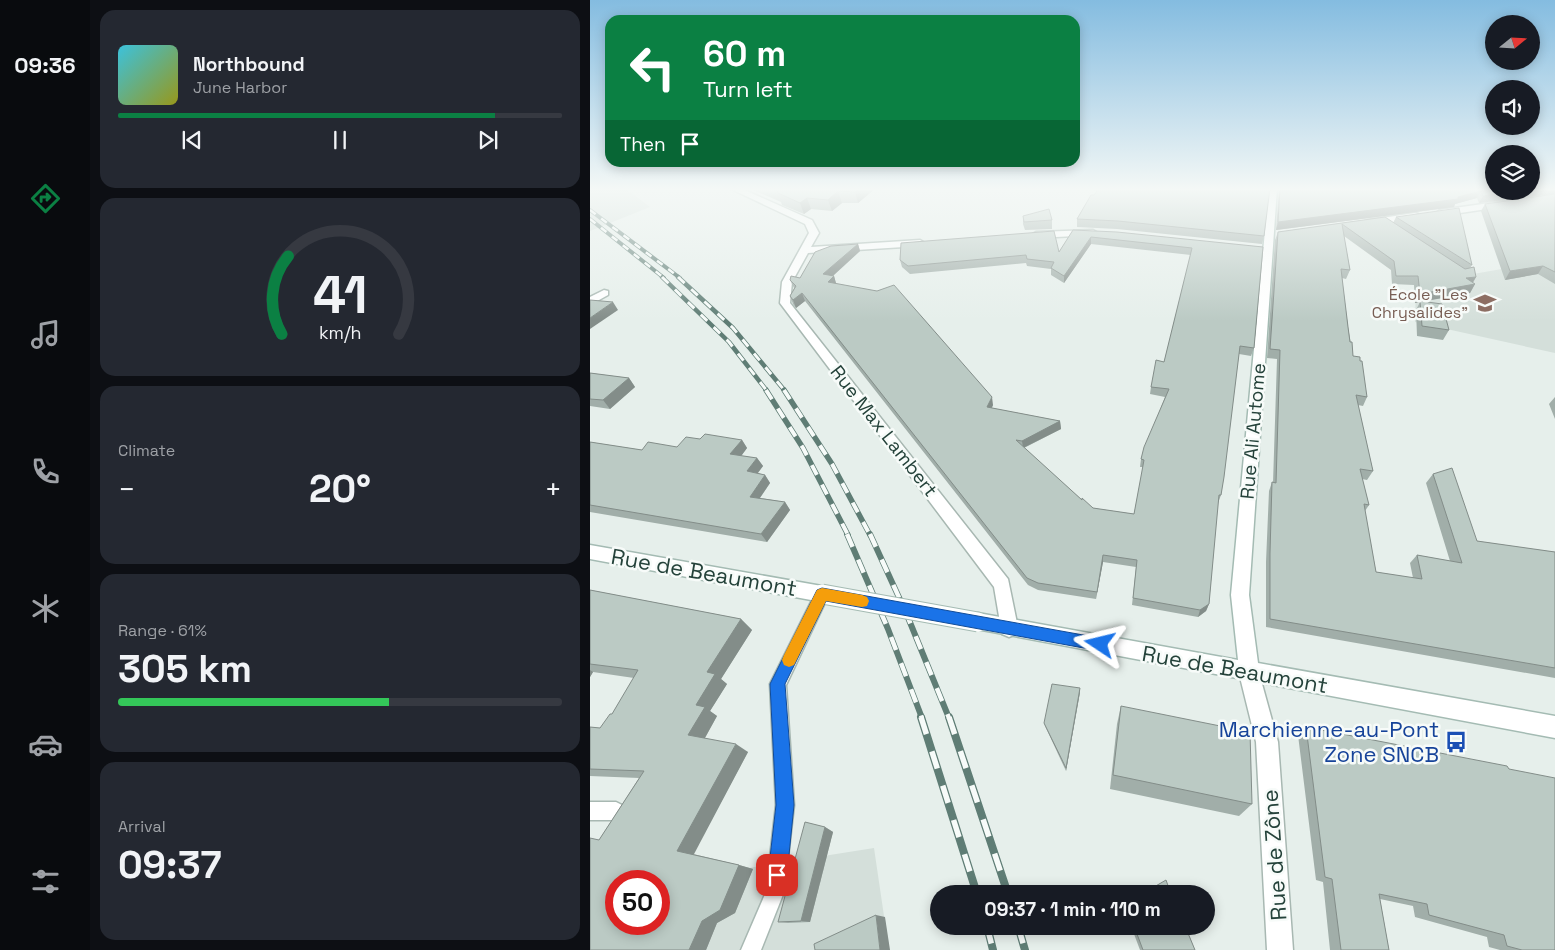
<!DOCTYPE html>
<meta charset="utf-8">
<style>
:root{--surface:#171b24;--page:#242831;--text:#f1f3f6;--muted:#9ea1a6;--line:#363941;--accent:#0b8043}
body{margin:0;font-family:"Space Grotesk",sans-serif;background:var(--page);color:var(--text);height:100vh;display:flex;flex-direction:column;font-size:19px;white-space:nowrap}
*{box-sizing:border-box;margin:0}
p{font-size:16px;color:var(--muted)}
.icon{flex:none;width:28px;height:28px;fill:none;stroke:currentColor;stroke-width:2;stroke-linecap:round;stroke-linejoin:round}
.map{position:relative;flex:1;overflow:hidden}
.details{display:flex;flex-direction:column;gap:10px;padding:10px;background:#0d0f14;width:500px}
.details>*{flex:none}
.top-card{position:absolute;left:15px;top:15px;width:475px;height:152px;border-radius:15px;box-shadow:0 2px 12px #0003;background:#0b8043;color:#fff;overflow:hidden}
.needle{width:32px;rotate:72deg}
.fabs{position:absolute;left:895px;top:15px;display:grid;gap:10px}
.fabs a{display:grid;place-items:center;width:55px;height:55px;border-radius:50%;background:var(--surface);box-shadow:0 2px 12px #0003;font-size:25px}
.speed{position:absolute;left:15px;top:870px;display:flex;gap:10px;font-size:25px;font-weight:700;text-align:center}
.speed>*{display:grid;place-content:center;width:65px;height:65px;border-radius:50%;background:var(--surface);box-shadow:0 2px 12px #0003;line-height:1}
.speed .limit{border:8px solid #d22;background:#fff;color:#111}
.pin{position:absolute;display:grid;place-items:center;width:42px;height:42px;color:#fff;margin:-21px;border-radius:10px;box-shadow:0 2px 8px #0006}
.me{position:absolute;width:55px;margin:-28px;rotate:280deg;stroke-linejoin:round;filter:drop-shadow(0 0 4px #0008)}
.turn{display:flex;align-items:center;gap:18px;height:105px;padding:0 15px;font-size:22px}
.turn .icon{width:65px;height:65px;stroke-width:2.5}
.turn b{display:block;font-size:35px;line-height:42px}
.then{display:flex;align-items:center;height:48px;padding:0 15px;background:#0003;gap:10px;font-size:19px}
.big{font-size:38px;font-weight:700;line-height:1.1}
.details .tile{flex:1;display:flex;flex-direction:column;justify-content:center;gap:8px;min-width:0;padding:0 18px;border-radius:15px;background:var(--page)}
.details .dial{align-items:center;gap:0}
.dial svg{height:130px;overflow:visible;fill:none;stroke:var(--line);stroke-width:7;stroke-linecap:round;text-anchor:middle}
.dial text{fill:var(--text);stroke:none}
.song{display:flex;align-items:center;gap:15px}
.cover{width:60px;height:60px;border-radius:8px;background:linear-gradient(135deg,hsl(190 70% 55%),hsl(60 70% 35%))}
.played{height:5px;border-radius:2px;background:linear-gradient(90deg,var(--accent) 85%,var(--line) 85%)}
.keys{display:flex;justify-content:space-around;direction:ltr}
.heat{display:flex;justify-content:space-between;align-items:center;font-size:28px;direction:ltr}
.charge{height:8px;border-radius:4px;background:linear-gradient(90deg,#34c759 61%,var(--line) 0)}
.trip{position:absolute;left:340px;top:885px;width:285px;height:50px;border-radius:25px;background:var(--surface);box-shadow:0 2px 12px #0003;font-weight:700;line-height:50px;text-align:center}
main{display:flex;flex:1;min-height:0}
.menu{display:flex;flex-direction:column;width:90px;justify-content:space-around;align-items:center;background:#090b0e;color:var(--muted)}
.menu .icon{width:35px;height:35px}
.menu .on{color:var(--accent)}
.menu b{font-size:22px;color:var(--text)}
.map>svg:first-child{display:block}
</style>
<main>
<nav class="menu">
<b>09:36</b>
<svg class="icon on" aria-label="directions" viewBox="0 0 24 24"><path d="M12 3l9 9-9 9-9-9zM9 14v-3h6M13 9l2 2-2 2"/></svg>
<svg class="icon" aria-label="music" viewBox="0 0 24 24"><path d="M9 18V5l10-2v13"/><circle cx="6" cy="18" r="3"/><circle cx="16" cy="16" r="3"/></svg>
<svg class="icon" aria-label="phone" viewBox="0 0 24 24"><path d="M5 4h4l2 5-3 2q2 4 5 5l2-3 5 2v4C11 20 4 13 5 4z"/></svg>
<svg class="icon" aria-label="climate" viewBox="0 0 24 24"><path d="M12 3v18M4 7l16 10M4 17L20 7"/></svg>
<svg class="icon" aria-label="car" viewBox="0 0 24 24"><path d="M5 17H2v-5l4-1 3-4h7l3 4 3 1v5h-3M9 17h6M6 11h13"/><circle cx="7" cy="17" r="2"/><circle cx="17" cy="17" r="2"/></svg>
<svg class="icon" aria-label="filters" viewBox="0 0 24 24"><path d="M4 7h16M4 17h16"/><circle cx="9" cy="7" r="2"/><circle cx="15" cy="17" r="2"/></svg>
</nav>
<section class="details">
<div class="tile">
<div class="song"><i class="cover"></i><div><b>Northbound</b><p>June Harbor</p></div></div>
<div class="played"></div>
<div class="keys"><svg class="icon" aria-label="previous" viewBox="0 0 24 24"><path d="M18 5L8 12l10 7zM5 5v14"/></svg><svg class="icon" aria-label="pause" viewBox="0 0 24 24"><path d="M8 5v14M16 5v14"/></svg><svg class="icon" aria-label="next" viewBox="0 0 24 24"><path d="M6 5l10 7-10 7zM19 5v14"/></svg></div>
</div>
<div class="tile dial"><svg viewBox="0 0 100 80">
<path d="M14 69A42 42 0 1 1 86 69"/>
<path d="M14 69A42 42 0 0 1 18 21" stroke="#0b8043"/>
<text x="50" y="56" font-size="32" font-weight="700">41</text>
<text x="50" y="72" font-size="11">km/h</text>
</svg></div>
<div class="tile"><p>Climate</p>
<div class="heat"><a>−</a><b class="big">20°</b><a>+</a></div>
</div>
<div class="tile"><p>Range · 61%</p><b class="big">305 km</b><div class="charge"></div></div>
<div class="tile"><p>Arrival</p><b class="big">09:37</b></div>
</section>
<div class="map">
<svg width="965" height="950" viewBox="0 0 965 950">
<rect width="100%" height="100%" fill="#e6efeb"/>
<!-- built -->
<g fill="#d4dfda" fill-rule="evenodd">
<path d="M0,188H35L60,207L0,231Z"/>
<path d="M958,261L965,263V353L825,322L826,284Z"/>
<path d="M0,838L158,868L284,848L299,950H0ZM26,881H69V924H26Z"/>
</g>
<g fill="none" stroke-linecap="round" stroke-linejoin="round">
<!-- lane casing -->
<g stroke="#a8b8b2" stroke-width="3">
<g id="lane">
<path d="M232,588L237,590L239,594L196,685L204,805L194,892L171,950H151L176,892L186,805L180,684L227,590Z"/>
<path d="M0,802H26L32,805L35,811L32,817L26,820H0Z"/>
</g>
</g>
<!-- street casing -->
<g stroke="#a8b8b2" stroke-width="3">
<g id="street">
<path d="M139,188H150L222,220L229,233L221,247L330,240L335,243L330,246L218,253L202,282L200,303L418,579L428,628L426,634L419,637L412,634L404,587L190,303L192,282L219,233L215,224Z"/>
<path d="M914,201L918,204L917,206L850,216L846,213L850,210Z"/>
<path d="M825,213L828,214V218L778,226L774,223L778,220Z"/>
<path d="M503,230L508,233L506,235L446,238L441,235L446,232Z"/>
<path d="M14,290L18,291V295L0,305V297Z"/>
<path d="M659,663L666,666L669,673L688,742L703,950H677L666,742L649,673L652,666Z"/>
</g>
</g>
<!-- secondary casing -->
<g stroke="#a4bbb3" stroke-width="3">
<g id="secondary">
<path d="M679,188H687L659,595L668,663L965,716V738L662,681L659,683L652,679L381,628L379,622L381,616L388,613L648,660L641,595Z"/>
<path d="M0,545L232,586L238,588L241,594L238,600L232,602L0,559Z"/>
</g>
</g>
<!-- lane -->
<use href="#lane" fill="#fff" fill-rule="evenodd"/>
<!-- street -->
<use href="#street" fill="#fff" fill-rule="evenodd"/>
<!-- secondary -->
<use href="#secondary" fill="#fff" fill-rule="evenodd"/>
<!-- rail-far4 casing -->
<g stroke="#5f7d75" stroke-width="4">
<g id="rail-far4">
<path d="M0,210L90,278"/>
<path d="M0,219L74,278"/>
</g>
</g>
<!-- rail-far3 casing -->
<g stroke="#5f7d75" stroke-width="4.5">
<g id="rail-far3">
<path d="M72,277L139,342L177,391"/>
<path d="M88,277L143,328L195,391"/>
</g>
</g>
<!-- rail-far2 casing -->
<g stroke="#5f7d75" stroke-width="5.5">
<g id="rail-far2">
<path d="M176,390L213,448L258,535"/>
<path d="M194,390L242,464L280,535"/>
</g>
</g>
<!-- rail-far1 casing -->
<g stroke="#5f7d75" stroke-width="6">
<g id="rail-far1">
<path d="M257,534L298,629L332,718"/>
<path d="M280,534L317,615L359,718"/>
</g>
</g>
<!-- rail casing -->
<g stroke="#5f7d75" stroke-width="8">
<g id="rail">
<path d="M331,717L387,894"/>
<path d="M359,717L418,894"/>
<path d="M397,926L403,950"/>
<path d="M428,926L435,950"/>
</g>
</g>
<!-- rail-far4 -->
<use href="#rail-far4" stroke="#f7fbf9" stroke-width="2.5" stroke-dasharray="7" stroke-linecap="butt"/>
<!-- rail-far3 -->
<use href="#rail-far3" stroke="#f7fbf9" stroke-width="3" stroke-dasharray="9" stroke-linecap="butt"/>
<!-- rail-far2 -->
<use href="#rail-far2" stroke="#f7fbf9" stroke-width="4" stroke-dasharray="11" stroke-linecap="butt"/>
<!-- rail-far1 -->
<use href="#rail-far1" stroke="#f7fbf9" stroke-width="4.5" stroke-dasharray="14" stroke-linecap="butt"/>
<!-- rail -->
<use href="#rail" stroke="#f7fbf9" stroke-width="5.5" stroke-dasharray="18" stroke-linecap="butt"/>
<!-- secondary-bridge casing -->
<g stroke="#a4bbb3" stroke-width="21" stroke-linecap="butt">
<path id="secondary-bridge" d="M232,594L388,622"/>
</g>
<!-- secondary-bridge -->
<use href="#secondary-bridge" stroke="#fff" stroke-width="19"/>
</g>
<!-- wall -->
<g fill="#a1aea9">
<path d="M162,188H286L268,203H252L242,211L221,209L214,214L192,205L191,202L163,190Z"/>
<path d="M689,188H904L889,203L887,198L865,204L864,207L686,230Z"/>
<path d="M965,194V284L948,274L915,280L891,211L895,204Z"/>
<path d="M501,195L674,236L672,244L527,229L487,227V219Z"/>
<path d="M433,216L462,220V229L435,230L433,224Z"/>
<path d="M795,217L803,223L806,217L882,265L880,268L886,277L883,283L885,284L880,293L833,301L859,330L853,340L827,336L826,310L830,302L825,303L824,285L802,284L801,270L754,236L760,270L756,279L752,278L758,327L763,356L777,397L773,406L768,405L783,471L777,480L772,479L779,505L775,511L786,572L823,578L820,563L827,555L860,561L836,483L843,474L887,541L965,552V678L676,627V562L679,491L682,482L683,483L687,359L677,358L685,240L688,232Z"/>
<path d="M483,230L673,247L664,348L661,356L649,354L631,495L628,503L619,604L616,611L608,617L542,605L546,567L513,562L506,599L448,590L438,585L215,301L206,308L203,304L200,296L204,288L200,280L210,278L268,244L270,251L243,276H244L246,284L403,405L402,408L470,421L471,429L434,448L492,500L503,508L544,514L553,467H550L551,459L575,397L560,394L561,387L574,362L601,255L501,244L474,283L461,275V269L437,266L436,263L320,274L312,267L310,260L469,252Z"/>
<path d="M0,373L39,378L45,387L20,409L0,406Z"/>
<path d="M965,397V419L959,404Z"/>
<path d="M110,439L152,440L157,448L151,456L167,458L173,466L168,473L175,475L180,483L170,498L195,502L200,510L177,542L0,512V442L52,450L87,447Z"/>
<path d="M0,590L151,619L162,630L131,679L137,684L120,711L127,716L115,738L158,752L103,854L149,865L163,869L145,913L127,923L116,950H0L9,840L49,778L0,776V727L10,728L22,714L44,678L3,672L0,677Z"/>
<path d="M490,688V692L476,771L455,726L454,723Z"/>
<path d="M531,706L662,804L649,816L520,789L527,724Z"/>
<path d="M716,727L965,950H910L899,947L897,937L825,917L823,906L790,899L799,950H740L733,882L726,880L708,735Z"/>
<path d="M235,827L243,832L220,922L198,923L188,922Z"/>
<path d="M541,926H595L605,950H550Z"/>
</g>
<!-- shaded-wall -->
<g fill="#838d89">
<path d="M270,188H286L268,203L265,192Z"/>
<path d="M955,188H965V194L889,203L893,196L929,191H941V190Z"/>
<path d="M248,191L252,203L242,211L238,200Z"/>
<path d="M891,191L887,198L865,204L864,207L686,230L688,222L868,197Z"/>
<path d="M217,198L221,209L214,214L210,203Z"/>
<path d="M501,237V244L474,283V276Z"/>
<path d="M268,244L270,251L236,282L233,274Z"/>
<path d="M953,266L948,274L915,280L920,271Z"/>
<path d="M244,276L246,283L240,290L238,282Z"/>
<path d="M886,277L881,285L885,284L880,293L825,303L830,294L876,278Z"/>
<path d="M212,293L215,301L206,308L203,300Z"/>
<path d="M23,302L28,310L0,329V318Z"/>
<path d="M39,378L45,387L20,409L13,400Z"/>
<path d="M402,397L403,405L398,414L397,407Z"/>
<path d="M470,421L471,429L433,448L432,441Z"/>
<path d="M152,440L157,448L146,463L140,454Z"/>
<path d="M167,458L173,466L163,479L157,471Z"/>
<path d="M175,475L180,483L165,505L160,497Z"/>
<path d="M195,502L200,510L177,542L171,534Z"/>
<path d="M513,555V562L506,599L507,592Z"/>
<path d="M619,604L616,611L608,617L610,610Z"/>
<path d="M151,619L162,630L131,679L137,684L120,711L127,716L112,743L98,735L106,705L117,672Z"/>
<path d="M0,670L3,672L0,677Z"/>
<path d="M490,688V692L476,771V768Z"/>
<path d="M146,744L158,752L103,856L87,851Z"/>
<path d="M235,827L243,832L220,922L211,921Z"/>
<path d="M149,865L163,869L145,913L127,923L116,950H99L112,921Z"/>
<path d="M286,915L295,917L300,950H290Z"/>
</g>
<!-- building -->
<g fill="#bbcac4" stroke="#838d89" fill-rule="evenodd">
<path d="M180,188H270L265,192L248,191L238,200L217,198L210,203L188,193L187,191Z"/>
<path d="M509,188H680L674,236L528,221L487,219L501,195H504Z"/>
<path d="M690,188H904V191H929L893,196L891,191L868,197V199L688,222Z"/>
<path d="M941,188H955L941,190Z"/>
<path d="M965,194V272L953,266L920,271L895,204Z"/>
<path d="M869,208L882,265L806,217Z"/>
<path d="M459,209L462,220L434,222L433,216Z"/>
<path d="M795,217L875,269L884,267L886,277L876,278L885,284L830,294L828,276H806L804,261L752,224L760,270L751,269L758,327L760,342H762L763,356L770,357V361H772L777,397L766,395L783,471L770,469L779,505L774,504L786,572L832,579L827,555L872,563L843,474L862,468L887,541L965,552V668L680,619V553L682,482L686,483L690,350L680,349L688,232Z"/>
<path d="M483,230L527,232L673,247L664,348L650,346L634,477L631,495H629L619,604L610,610L543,598L547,560L513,555L507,592L448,583L437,578L212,293L203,300L200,296L206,286L200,280L201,276L210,278L225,252L241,246L268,244L233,274L244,276L238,282L287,291L304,285L402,397L397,407L470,421L432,441L426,440L492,500V498L503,508L544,514L554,460L551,459L554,447L579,389L561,387L566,360L574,362L602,248L501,237L474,276L461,268L464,262L437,259L436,255L318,266L310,260L311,243L464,231L469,252Z"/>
<path d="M0,300L23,302L0,318Z"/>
<path d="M830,301L852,304L859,330L832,326Z"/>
<path d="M0,373L39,378L13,400L0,399Z"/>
<path d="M115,434L152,440L140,454L167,458L157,471L175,475L160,497L195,502L171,534L0,505V442L52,450L58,442L87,447L96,437L110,439Z"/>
<path d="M0,590L151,619L117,672L125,674L106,705L115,707L98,735L146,744L87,851L149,865L130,910L112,921L99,950H0V838L9,840L54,771L0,769V727L10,728L20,714H22L48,670L0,664ZM26,881H69V924H26Z"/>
<path d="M462,684L490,688L476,768L454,723Z"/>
<path d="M531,706L660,732L662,804L523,775Z"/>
<path d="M716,727L917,766L919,769L965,778V950H932L917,946L914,935L839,915L837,904L789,894L799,950H751L742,879L735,877Z"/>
<path d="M215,822L235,827L211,921L188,922Z"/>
<path d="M576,880L581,894H552Z"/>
<path d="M286,915L290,950H225L224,944Z"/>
<path d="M544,926H595L605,950H553Z"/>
</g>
<!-- sky -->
<linearGradient id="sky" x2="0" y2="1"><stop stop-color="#84bce0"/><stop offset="0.59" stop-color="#f4f8f6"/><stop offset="1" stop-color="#f4f8f6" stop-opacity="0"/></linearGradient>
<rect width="965" height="321" fill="url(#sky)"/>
<!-- route -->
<path fill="#1a73e8" stroke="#114b97" d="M232,588L510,638L515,640L517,644L515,649L510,651L236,601L195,684L204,805L197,875L194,881L187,884L181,881L178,875L186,805L180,684L227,590Z"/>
<!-- slow -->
<path fill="#f59e0b" d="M232,588L272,595L277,597L279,601L277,606L272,607L236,601L204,665L199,667L194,665L192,660L194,655L227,590Z"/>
<!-- icons -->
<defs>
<g id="school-bare" transform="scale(1.725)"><path d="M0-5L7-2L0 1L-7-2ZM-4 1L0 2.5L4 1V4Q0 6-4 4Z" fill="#8d6e63" stroke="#f7fbf9" stroke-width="2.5" paint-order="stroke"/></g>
<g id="bus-bare" transform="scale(1.725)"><path d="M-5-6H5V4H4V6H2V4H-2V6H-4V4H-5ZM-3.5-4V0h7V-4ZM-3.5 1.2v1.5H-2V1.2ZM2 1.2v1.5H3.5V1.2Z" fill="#1a4fb4" stroke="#f7fbf9" stroke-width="2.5" paint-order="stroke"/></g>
</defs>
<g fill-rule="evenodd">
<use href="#school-bare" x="895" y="303"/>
<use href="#bus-bare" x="866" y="742"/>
</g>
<g text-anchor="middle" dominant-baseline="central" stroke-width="5" stroke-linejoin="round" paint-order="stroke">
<!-- far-education labels -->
<g font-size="16" fill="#785e54" stroke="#f7fbf9" text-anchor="end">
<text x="878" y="294">École "Les<tspan x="878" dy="18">Chrysalides"</tspan></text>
</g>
<!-- street labels -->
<g font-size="19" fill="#24423a" stroke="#f7fbf9">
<text transform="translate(294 431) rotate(52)">Rue Max Lambert</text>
<text transform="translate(663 431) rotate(-85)">Rue Ali Autome</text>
</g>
<!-- near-street labels -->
<g font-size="22" fill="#24423a" stroke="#f7fbf9">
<text transform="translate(114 572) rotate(10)">Rue de Beaumont</text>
<text transform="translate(645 669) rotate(10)">Rue de Beaumont</text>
<text transform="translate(684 855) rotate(-94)">Rue de Zône</text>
</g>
<!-- near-transit labels -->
<g font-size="22" fill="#164399" stroke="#f7fbf9" text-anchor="end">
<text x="849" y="729">Marchienne-au-Pont<tspan x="849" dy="25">Zone SNCB</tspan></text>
</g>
</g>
</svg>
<div class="fabs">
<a><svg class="needle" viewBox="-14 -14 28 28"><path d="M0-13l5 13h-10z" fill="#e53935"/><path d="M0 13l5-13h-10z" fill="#9ea1a6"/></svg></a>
<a><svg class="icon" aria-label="sound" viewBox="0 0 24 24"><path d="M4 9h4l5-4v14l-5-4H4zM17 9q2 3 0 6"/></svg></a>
<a><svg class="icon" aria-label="layers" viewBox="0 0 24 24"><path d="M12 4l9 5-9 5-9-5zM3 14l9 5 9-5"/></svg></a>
</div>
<div class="speed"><div class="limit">50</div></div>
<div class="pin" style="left:187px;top:875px;background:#d93025"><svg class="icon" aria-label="arrive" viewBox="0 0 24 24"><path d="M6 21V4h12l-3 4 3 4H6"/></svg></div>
<svg class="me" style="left:510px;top:644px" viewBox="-20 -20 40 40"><path d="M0-17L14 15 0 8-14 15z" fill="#1a73e8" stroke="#fff" stroke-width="4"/></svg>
<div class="trip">09:37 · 1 min · 110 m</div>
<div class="top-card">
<div class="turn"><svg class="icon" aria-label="left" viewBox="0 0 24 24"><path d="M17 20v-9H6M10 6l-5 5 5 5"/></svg><div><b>60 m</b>Turn left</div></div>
<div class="then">Then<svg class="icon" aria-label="arrive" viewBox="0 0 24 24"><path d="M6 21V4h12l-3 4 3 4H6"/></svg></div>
</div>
</div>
</main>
